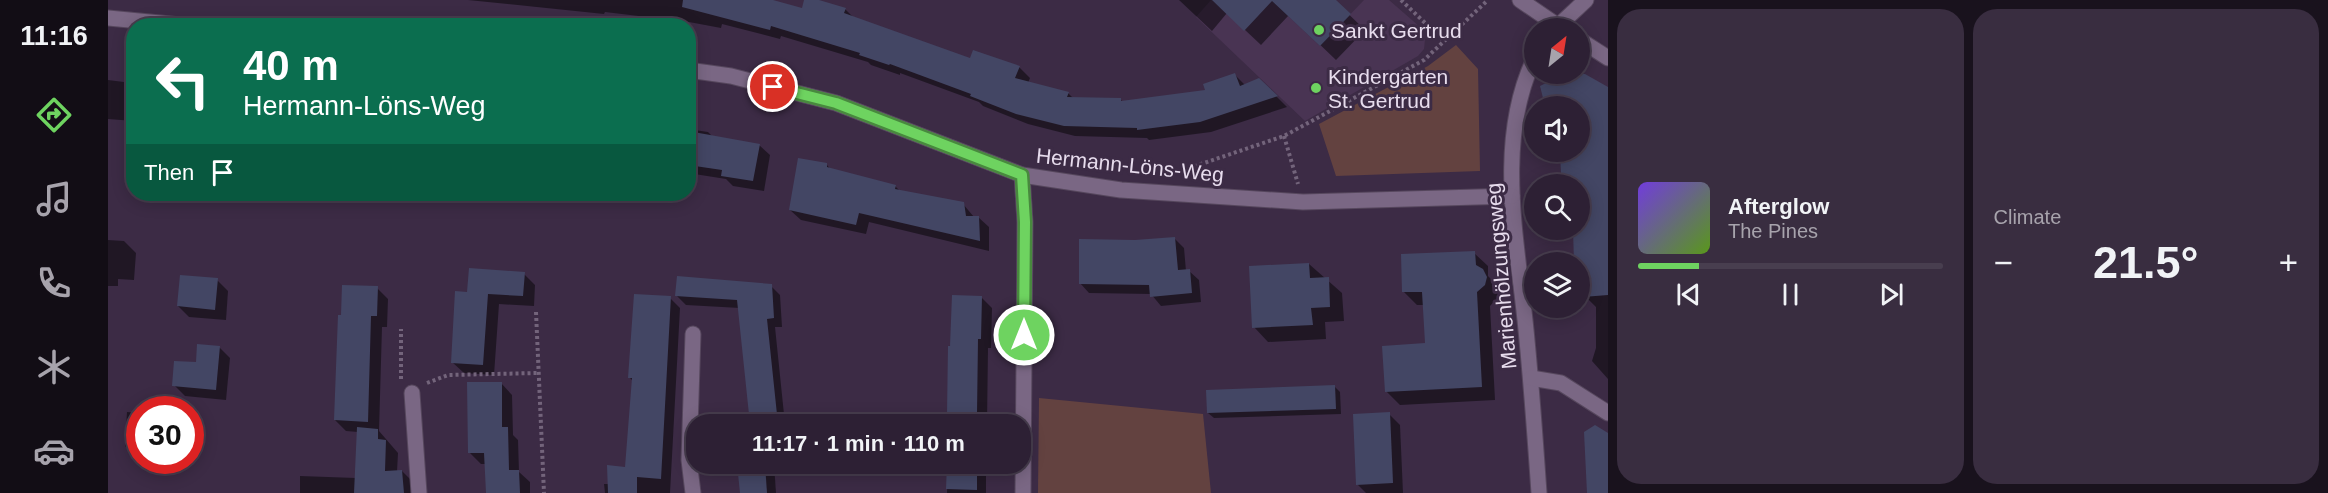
<!DOCTYPE html>
<meta charset="utf-8">
<style>
:root{--surface:#2d2034;--page:#392d40;--text:#f1f3f6;--muted:#a7a3ac;--line:#483e4f;--accent:#6ed360}
body{margin:0;font-family:Arial,sans-serif;background:var(--page);color:var(--text);height:100vh;display:flex;flex-direction:column;font-size:22px;white-space:nowrap}
*{box-sizing:border-box;margin:0}
p{font-size:20px;color:var(--muted)}
.icon{flex:none;width:33px;height:33px;fill:none;stroke:currentColor;stroke-width:2;stroke-linecap:round;stroke-linejoin:round}
.map{position:relative;flex:1;overflow:hidden}
.side{display:flex;flex-direction:column;gap:9px;padding:9px;background:#19121d;width:720px}
.side>*{flex:none}
.hud{position:absolute;left:18px;top:18px;width:570px;height:183px;border-radius:24px;box-shadow:0 3px 15px #0003,0 0 0 2px var(--line);background:#0b6e4f;color:#fff;overflow:hidden}
.needle{width:39px;rotate:30deg}
.controls{position:absolute;left:1416px;top:18px;display:grid;gap:12px}
.controls a{display:grid;place-items:center;width:66px;height:66px;border-radius:50%;background:var(--surface);box-shadow:0 3px 15px #0003,0 0 0 2px var(--line);font-size:30px}
.speed{position:absolute;left:18px;top:396px;display:flex;gap:12px;font-size:30px;font-weight:700;text-align:center}
.speed>*{display:grid;place-content:center;width:78px;height:78px;border-radius:50%;background:var(--surface);box-shadow:0 3px 15px #0003,0 0 0 2px var(--line);line-height:1}
.speed .limit{border:9px solid #d22;background:#fff;color:#111}
.pin{position:absolute;display:grid;place-items:center;width:51px;height:51px;color:#fff;margin:-26px;border:3px solid #fff;border-radius:50%;box-shadow:0 2px 6px #0007}
.me{position:absolute;width:66px;margin:-33px;rotate:0deg;stroke-linejoin:round;filter:drop-shadow(0 0 4px #0008)}
.turn{display:flex;align-items:center;gap:21px;height:126px;padding:0 18px;font-size:27px}
.turn .icon{width:78px;height:78px;stroke-width:2.5}
.turn b{display:block;font-size:42px;line-height:51px}
.then{display:flex;align-items:center;height:57px;padding:0 18px;background:#0003;gap:12px;font-size:22px}
.big{font-size:45px;font-weight:700;line-height:1.1}
.side .widget{flex:1;display:flex;flex-direction:column;justify-content:center;gap:9px;min-width:0;padding:0 21px;border-radius:24px;background:var(--page)}
.song{display:flex;align-items:center;gap:18px}
.cover{width:72px;height:72px;border-radius:9px;background:linear-gradient(135deg,hsl(260 70% 55%),hsl(90 70% 35%))}
.played{height:6px;border-radius:3px;background:linear-gradient(90deg,var(--accent) 20%,var(--line) 20%)}
.keys{display:flex;justify-content:space-around;direction:ltr}
.heat{display:flex;justify-content:space-between;align-items:center;font-size:33px;direction:ltr}
.side .tiles{flex:1;display:grid;gap:9px;grid-template-columns:repeat(2,1fr)}
.trip{position:absolute;left:578px;top:414px;width:345px;height:60px;border-radius:24px;background:var(--surface);box-shadow:0 3px 15px #0003,0 0 0 2px var(--line);font-weight:700;line-height:60px;text-align:center}
main{display:flex;flex:1;min-height:0}
.menu{display:flex;flex-direction:column;width:108px;justify-content:space-around;align-items:center;background:#120d15;color:var(--muted)}
.menu .icon{width:42px;height:42px}
.menu .on{color:var(--accent)}
.menu b{font-size:27px;color:var(--text)}
.map>svg:first-child{display:block}
</style>
<main>
<nav class="menu">
<b>11:16</b>
<svg class="icon on" aria-label="directions" viewBox="0 0 24 24"><path d="M12 3l9 9-9 9-9-9zM9 14v-3h6M13 9l2 2-2 2"/></svg>
<svg class="icon" aria-label="music" viewBox="0 0 24 24"><path d="M9 18V5l10-2v13"/><circle cx="6" cy="18" r="3"/><circle cx="16" cy="16" r="3"/></svg>
<svg class="icon" aria-label="phone" viewBox="0 0 24 24"><path d="M5 4h4l2 5-3 2q2 4 5 5l2-3 5 2v4C11 20 4 13 5 4z"/></svg>
<svg class="icon" aria-label="climate" viewBox="0 0 24 24"><path d="M12 3v18M4 7l16 10M4 17L20 7"/></svg>
<svg class="icon" aria-label="car" viewBox="0 0 24 24"><path d="M5 17H2v-5l4-1 3-4h7l3 4 3 1v5h-3M9 17h6M6 11h13"/><circle cx="7" cy="17" r="2"/><circle cx="17" cy="17" r="2"/></svg>
</nav>
<div class="map">
<svg width="1500" height="493" viewBox="0 0 1500 493">
<rect width="100%" height="100%" fill="#3c2b45"/>
<!-- built -->
<path fill="#493453" d="M1103,0H1163L1212,46L1256,0H1281L1312,27L1317,39L1316,49L1310,56L1197,121L1088,17Z"/>
<!-- green -->
<g fill="#634240">
<path d="M1348,45L1370,69L1372,171L1228,176L1211,124L1320,66Z"/>
<path d="M931,398L1095,414L1103,493H930Z"/>
</g>
<!-- shadow -->
<g fill="#0007">
<path d="M360,0H659L695,9L698,0H706L737,9L745,17L863,60L911,67L922,78L920,83L960,93L966,99H1012L1015,102L1099,91L1127,75L1137,85L1151,79L1179,107L1103,132L1041,140L1039,138L967,136L920,124L875,106L871,102L792,73V75L763,65L760,62L673,36L672,39L614,24L613,28L581,22L497,12L496,14Z"/>
<path d="M1071,0H1226L1257,30L1228,60L1181,15L1153,45L1119,13L1104,31Z"/>
<path d="M1472,72L1500,89V379L1484,361L1488,348V307L1477,296L1476,284L1472,279V262H1468L1466,230H1472V184H1466L1455,173L1454,152H1472V106H1438L1434,86L1459,74H1472Z"/>
<path d="M0,80L24,83L26,80V121L0,119Z"/>
<path d="M580,129L600,132L605,137L651,145L662,155L656,191L625,186L618,179L580,173Z"/>
<path d="M719,165L723,170L787,186L793,192L855,204L866,217H870L881,227V251L761,222L758,234L693,220L682,210Z"/>
<path d="M1067,239L1076,248L1078,271H1081L1091,280L1093,302L1053,306L1043,294L981,293L972,283L1027,242Z"/>
<path d="M0,240L16,241L28,253L26,280L10,279V286H0Z"/>
<path d="M1366,253L1380,266V276L1391,287L1392,295L1382,306L1387,400L1292,405L1278,391L1318,345L1317,305H1309L1296,292Z"/>
<path d="M1201,264L1234,293L1236,321L1217,322L1218,339L1160,342L1146,327Z"/>
<path d="M416,274L427,285L426,306L391,304L386,375L356,373L344,362L361,294Z"/>
<path d="M109,280L120,291L118,320L81,317L70,306Z"/>
<path d="M663,286L672,295L674,327H667L677,424H643L632,308L578,305L569,296Z"/>
<path d="M269,288L280,299L279,327H274L271,431L290,453L289,472L294,471L306,483V493H192V476L248,478L250,432L238,431L227,420Z"/>
<path d="M562,298L572,308L562,493H497L496,484H501L518,469L525,381L522,378Z"/>
<path d="M874,298L884,308L883,348H880L879,424H840L841,347Z"/>
<path d="M111,347L122,358L118,400L77,396L66,385Z"/>
<path d="M393,383L404,395L405,435L410,440L411,472L422,482V493H379L378,464H373L362,453Z"/>
<path d="M1227,387L1232,392L1233,414L1106,418L1100,413Z"/>
<path d="M19,412L32,413V457H28L17,446Z"/>
<path d="M1281,414L1292,425L1295,493H1258L1249,484Z"/>
<path d="M631,464H666L668,493H633Z"/>
<path d="M840,464H878V493H839Z"/>
</g>
<!-- building -->
<g fill="#434664">
<path d="M575,0H665L694,8L696,0H711L738,8L736,13L862,58L865,50L912,66L907,78L961,92L959,97L1013,98V101L1097,90L1095,84L1127,73L1132,86L1151,78L1170,96L1092,122L1029,130V128L956,126L908,114L862,96L863,94L782,64L781,65L751,55L752,53L663,26L662,30L574,7Z"/>
<path d="M1104,0H1228L1243,14L1212,46L1164,1L1136,31Z"/>
<path d="M1456,74H1477L1500,87V295L1475,297L1472,262H1466L1465,230H1472V181L1461,182L1460,174H1453L1452,152H1472V106H1437L1432,86Z"/>
<path d="M580,131L652,144L645,181L613,176L614,170L580,165Z"/>
<path d="M690,158L719,163V167L788,185L787,189L856,202L858,216H871L872,241L751,213L748,225L681,210Z"/>
<path d="M1067,237L1070,270L1082,269L1084,293L1042,297L1041,285L971,284V239L1027,240Z"/>
<path d="M1367,251L1368,265L1375,269L1379,277L1377,285L1369,292L1374,387L1277,392L1274,346L1317,343L1314,292H1294L1293,254Z"/>
<path d="M1201,263L1202,278L1221,277L1222,307L1203,308L1205,325L1144,328L1141,266Z"/>
<path d="M361,268L417,272L415,296L380,294L375,365L343,363L347,291L359,292Z"/>
<path d="M72,275L110,278L107,310L69,306Z"/>
<path d="M569,276L664,284L666,318L659,319L670,424H642L629,300L567,296Z"/>
<path d="M234,285L270,286L269,316H263L260,422L226,420L230,315H233Z"/>
<path d="M526,294L563,296L553,479L529,477V493H500L499,465L517,467L524,378H520Z"/>
<path d="M844,295L874,296L873,339H870L869,414H839L840,346H842Z"/>
<path d="M89,344L112,346L108,390L64,386L66,361L88,362Z"/>
<path d="M359,382H394V427H400L401,470H411L412,493H378L376,453H360Z"/>
<path d="M1227,385L1228,409L1099,413L1098,390Z"/>
<path d="M1282,412L1285,483L1248,485L1245,414Z"/>
<path d="M1487,425L1500,433V493H1479L1476,432Z"/>
<path d="M249,427L270,429V439L278,440L277,471L294,470L296,493H246Z"/>
<path d="M629,464H657L659,493H632Z"/>
<path d="M839,464H869V490L838,489Z"/>
</g>
<g fill="none" stroke-linecap="round" stroke-linejoin="round">
<!-- minor casing -->
<g stroke="#56475d" stroke-width="17">
<g id="minor">
<path d="M1412,0L1453,28"/>
<path d="M0,18L83,26"/>
<path d="M1448,28L1478,0"/>
<path d="M1472,40L1500,58"/>
<path d="M1426,59C1388,140 1408,235 1417,320C1423,378 1427,435 1431,493"/>
<path d="M580,70L623,76L728,103L914,175L1013,190L1195,202L1404,196"/>
<path d="M914,175L917,222L915,493"/>
<path d="M585,334L581,460L585,493"/>
<path d="M1423,378L1453,383L1500,413"/>
<path d="M304,393L311,493"/>
</g>
</g>
<!-- path -->
<g stroke="#73647b" stroke-width="4" stroke-dasharray="3 3" stroke-linecap="butt">
<path d="M1293,0L1336,41"/>
<path d="M1176,136L1190,184"/>
<path d="M1078,174L1081,168L1176,136L1316,60L1380,0"/>
<path d="M428,312L436,493"/>
<path d="M293,379V329"/>
<path d="M319,383L340,375L430,373"/>
</g>
<!-- minor -->
<use href="#minor" stroke="#7a6784" stroke-width="15"/>
</g>
<g fill="none" stroke-linecap="round" stroke-linejoin="round">
<!-- route casing -->
<g stroke="#48893e" stroke-width="15">
<path id="route" d="M665,87L728,103L914,175L917,222L916,335"/>
</g>
<!-- route -->
<use href="#route" stroke="#6ed360" stroke-width="10"/>
</g>
<!-- markers -->
<g fill="#6ed360" stroke="#3c2b45" stroke-width="2">
<circle cx="1211" cy="30" r="6"/>
<circle cx="1208" cy="88" r="6"/>
</g>
<g text-anchor="middle" dominant-baseline="central" stroke-width="6" stroke-linejoin="round" paint-order="stroke">
<!-- poi labels -->
<g font-size="21" fill="#e7dced" stroke="#3c2b45" text-anchor="start">
<text x="1223" y="30">Sankt Gertrud</text>
<text x="1220" y="76">Kindergarten<tspan x="1220" dy="24">St. Gertrud</tspan></text>
</g>
<!-- street labels -->
<g font-size="21" fill="#e7dced" stroke="#3c2b45">
<text transform="translate(1022 165) rotate(6)">Hermann-Löns-Weg</text>
<text transform="translate(1393 276) rotate(-95)">Marienhölzungsweg</text>
</g>
</g>
</svg>
<div class="controls">
<a><svg class="needle" viewBox="-14 -14 28 28"><path d="M0-13l5 13h-10z" fill="#e53935"/><path d="M0 13l5-13h-10z" fill="#a7a3ac"/></svg></a>
<a><svg class="icon" aria-label="sound" viewBox="0 0 24 24"><path d="M4 9h4l5-4v14l-5-4H4zM17 9q2 3 0 6"/></svg></a>
<a><svg class="icon" aria-label="search" viewBox="0 0 24 24"><circle cx="10" cy="10" r="6"/><path d="M15 15l6 6"/></svg></a>
<a><svg class="icon" aria-label="layers" viewBox="0 0 24 24"><path d="M12 4l9 5-9 5-9-5zM3 14l9 5 9-5"/></svg></a>
</div>
<div class="speed"><div class="limit">30</div></div>
<div class="pin" style="left:665px;top:87px;background:#d93025"><svg class="icon" aria-label="arrive" viewBox="0 0 24 24"><path d="M6 21V4h12l-3 4 3 4H6"/></svg></div>
<svg class="me" style="left:916px;top:335px" viewBox="-20 -20 40 40"><circle r="17" fill="#6ed360" stroke="#fff" stroke-width="3"/><path d="M0-11L8 9 0 5-8 9z" fill="#fff"/></svg>
<div class="trip">11:17 · 1 min · 110 m</div>
<div class="hud">
<div class="turn"><svg class="icon" aria-label="left" viewBox="0 0 24 24"><path d="M17 20v-9H6M10 6l-5 5 5 5"/></svg><div><b>40 m</b>Hermann-Löns-Weg</div></div>
<div class="then">Then<svg class="icon" aria-label="arrive" viewBox="0 0 24 24"><path d="M6 21V4h12l-3 4 3 4H6"/></svg></div>
</div>
</div>
<section class="side">
<div class="tiles">
<div class="widget">
<div class="song"><i class="cover"></i><div><b>Afterglow</b><p>The Pines</p></div></div>
<div class="played"></div>
<div class="keys"><svg class="icon" aria-label="previous" viewBox="0 0 24 24"><path d="M18 5L8 12l10 7zM5 5v14"/></svg><svg class="icon" aria-label="pause" viewBox="0 0 24 24"><path d="M8 5v14M16 5v14"/></svg><svg class="icon" aria-label="next" viewBox="0 0 24 24"><path d="M6 5l10 7-10 7zM19 5v14"/></svg></div>
</div>
<div class="widget"><p>Climate</p>
<div class="heat"><a>−</a><b class="big">21.5°</b><a>+</a></div>
</div>
</div>
</section>
</main>
